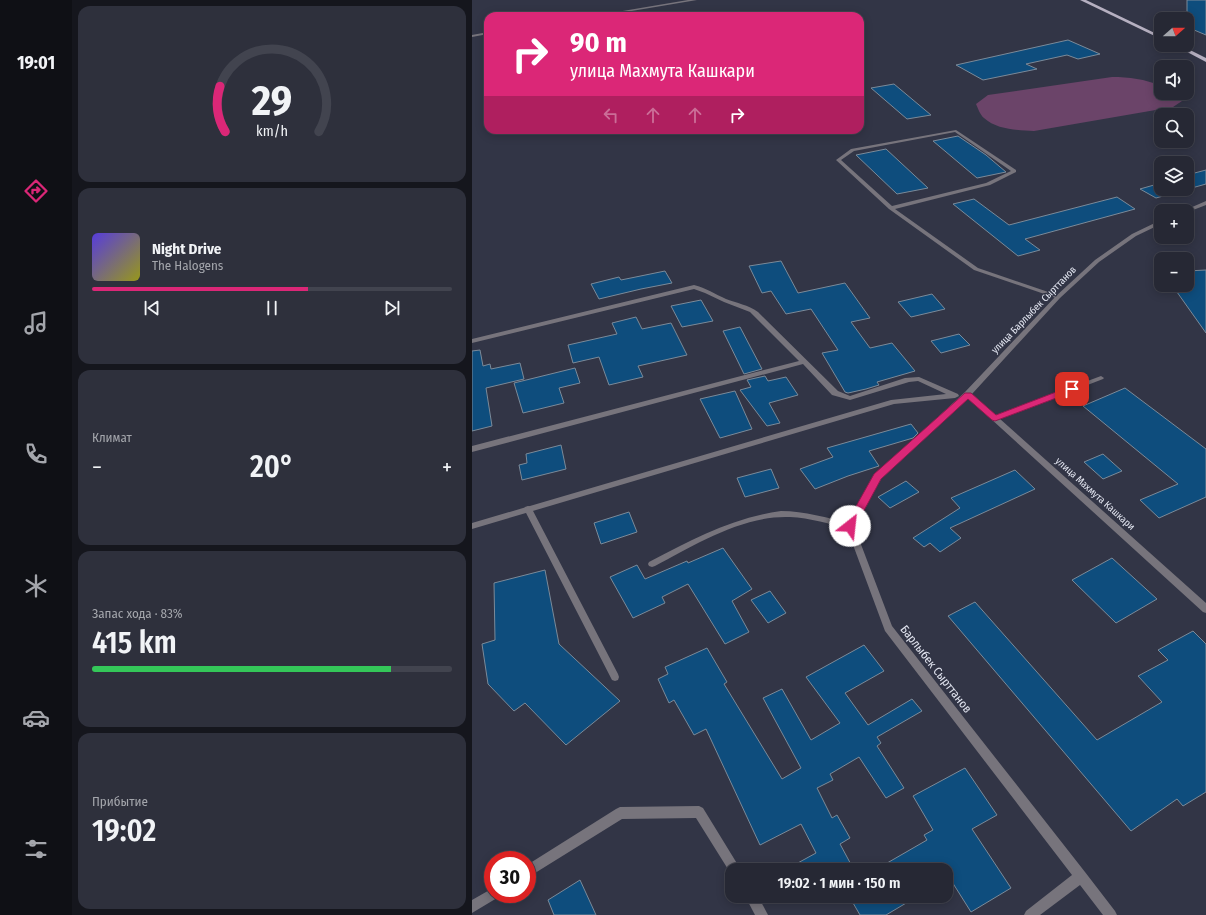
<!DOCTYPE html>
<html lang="ru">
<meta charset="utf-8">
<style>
:root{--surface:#262834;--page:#2e303c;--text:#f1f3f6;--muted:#a4a6ac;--line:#42444f;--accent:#db2777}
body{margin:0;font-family:"Fira Sans Condensed",sans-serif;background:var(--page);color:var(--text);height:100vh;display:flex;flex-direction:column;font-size:15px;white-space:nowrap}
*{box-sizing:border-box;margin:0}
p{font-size:13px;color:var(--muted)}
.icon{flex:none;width:22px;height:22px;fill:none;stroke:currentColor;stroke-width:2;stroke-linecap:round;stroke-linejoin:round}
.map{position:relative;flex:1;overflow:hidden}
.side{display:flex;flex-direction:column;gap:6px;padding:6px;background:#15161d;width:400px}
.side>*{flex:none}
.top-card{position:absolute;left:12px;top:12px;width:380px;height:122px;border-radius:12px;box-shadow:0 2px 10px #0003,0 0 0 1px var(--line);background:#db2777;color:#fff;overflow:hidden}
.needle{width:26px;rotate:69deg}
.tools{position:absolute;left:682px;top:12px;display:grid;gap:8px}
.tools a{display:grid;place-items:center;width:40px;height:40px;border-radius:8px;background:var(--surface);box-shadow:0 2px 10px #0003,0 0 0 1px var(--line);font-size:20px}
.speed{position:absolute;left:12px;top:851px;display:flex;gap:8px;font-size:20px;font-weight:700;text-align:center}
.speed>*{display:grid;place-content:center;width:52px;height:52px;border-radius:50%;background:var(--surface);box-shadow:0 2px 10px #0003,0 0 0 1px var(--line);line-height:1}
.speed .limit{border:6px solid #d22;background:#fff;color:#111}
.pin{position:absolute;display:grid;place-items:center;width:34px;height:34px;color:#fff;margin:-17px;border-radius:8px;box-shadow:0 2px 6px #0006}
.me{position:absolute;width:44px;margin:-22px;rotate:29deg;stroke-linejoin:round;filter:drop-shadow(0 0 3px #0008)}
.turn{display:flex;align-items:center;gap:14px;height:84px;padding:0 20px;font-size:18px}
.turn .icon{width:52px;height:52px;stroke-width:2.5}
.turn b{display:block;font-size:28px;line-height:34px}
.lanes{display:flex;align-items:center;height:38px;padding:0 20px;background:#0003;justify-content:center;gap:20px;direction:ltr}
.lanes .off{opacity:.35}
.big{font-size:30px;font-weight:600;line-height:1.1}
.side .tile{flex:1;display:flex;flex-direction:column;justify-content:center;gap:6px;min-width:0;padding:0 14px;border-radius:12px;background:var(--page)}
.side .dial{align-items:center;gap:0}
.dial svg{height:104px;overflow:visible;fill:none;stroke:var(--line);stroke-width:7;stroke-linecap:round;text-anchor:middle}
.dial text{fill:var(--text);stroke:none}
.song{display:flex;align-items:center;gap:12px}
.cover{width:48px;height:48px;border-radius:6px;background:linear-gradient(135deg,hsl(250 70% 55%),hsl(60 70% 35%))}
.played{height:4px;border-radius:2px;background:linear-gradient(90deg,var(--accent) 60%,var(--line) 60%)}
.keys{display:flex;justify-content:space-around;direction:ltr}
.heat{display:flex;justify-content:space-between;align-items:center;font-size:22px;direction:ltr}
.charge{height:6px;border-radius:3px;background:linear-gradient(90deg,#34c759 83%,var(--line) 0)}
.trip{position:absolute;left:253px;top:863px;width:228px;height:40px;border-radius:12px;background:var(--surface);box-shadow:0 2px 10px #0003,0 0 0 1px var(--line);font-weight:600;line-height:40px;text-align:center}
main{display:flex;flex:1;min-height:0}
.dock{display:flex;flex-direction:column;width:72px;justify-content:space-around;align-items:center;background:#0f1015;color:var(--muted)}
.dock .icon{width:28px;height:28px}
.dock .active{color:var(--accent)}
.dock b{font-size:18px;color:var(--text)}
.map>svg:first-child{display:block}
</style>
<main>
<nav class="dock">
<b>19:01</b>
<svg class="icon active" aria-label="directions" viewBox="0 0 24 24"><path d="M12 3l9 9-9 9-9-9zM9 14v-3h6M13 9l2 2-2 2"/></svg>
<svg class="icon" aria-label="music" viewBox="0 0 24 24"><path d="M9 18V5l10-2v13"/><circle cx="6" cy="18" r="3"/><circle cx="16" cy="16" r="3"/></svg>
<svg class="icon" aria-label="phone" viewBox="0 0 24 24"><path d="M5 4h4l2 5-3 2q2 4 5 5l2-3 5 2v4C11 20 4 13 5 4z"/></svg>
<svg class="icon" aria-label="climate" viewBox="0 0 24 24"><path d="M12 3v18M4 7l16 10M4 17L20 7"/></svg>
<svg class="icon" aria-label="car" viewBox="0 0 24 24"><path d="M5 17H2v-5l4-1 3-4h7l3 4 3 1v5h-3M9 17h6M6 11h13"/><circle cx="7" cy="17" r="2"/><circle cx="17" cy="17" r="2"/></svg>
<svg class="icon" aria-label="filters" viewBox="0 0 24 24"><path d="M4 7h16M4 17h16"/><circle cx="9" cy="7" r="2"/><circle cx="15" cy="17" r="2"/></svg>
</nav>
<section class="side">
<div class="tile dial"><svg viewBox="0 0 100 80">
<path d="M14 69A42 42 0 1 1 86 69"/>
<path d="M14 69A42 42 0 0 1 10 34" stroke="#db2777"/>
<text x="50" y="56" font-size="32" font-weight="700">29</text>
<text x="50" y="72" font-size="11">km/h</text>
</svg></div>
<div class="tile">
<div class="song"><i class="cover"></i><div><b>Night Drive</b><p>The Halogens</p></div></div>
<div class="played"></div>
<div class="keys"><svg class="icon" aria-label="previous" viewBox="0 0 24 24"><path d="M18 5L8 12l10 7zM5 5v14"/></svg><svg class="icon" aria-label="pause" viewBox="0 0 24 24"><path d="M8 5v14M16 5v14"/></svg><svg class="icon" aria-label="next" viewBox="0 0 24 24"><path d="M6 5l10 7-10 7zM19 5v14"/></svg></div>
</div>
<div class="tile"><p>Климат</p>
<div class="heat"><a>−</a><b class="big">20°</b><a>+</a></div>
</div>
<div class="tile"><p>Запас хода · 83%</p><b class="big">415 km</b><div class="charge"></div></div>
<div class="tile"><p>Прибытие</p><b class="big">19:02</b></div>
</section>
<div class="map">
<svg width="734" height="915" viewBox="0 0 734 915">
<rect width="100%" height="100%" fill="#323546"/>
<!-- green -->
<path fill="#6b4469" d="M640,77C657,77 673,79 689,86V93H703L710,101L701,107L562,131C546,130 525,130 512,118C508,115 506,108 504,104L516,95Z"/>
<!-- building -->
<g fill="#0e4d7d" stroke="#7b8a99">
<path d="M715,0H734V35L715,27Z"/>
<path d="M596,40L628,54L606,59L595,55L554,64L565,69L511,80L484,65Z"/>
<path d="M422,84L459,115L435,119L399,88Z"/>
<path d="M486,136L514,155L534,172L505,178L461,141Z"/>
<path d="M414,149L456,188L425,194L384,155Z"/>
<path d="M734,170V184L684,198L668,189L689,183V189H715V175Z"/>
<path d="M645,197L663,209L553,239L568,250L546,256L481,204L502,199L537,225Z"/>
<path d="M309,261L326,293L373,283L398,318L379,322L398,348L420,343L443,371L405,382L407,385L394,389L376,393L373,392L350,353L366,350L339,309L314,314L299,291L290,293L277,266Z"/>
<path d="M734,270V333L700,285H715V271Z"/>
<path d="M193,271L200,283L169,289L127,299L119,284L147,277L149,280Z"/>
<path d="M460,294L473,309L439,317L426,302Z"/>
<path d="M229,300L241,321L210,327L199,306Z"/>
<path d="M164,317L170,329L199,323L215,355L166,366L171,377L137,385L127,357L101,363L96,345L145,334L140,323Z"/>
<path d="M268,327L290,369L272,374L251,331Z"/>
<path d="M487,334L498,345L469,353L459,341Z"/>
<path d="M8,350L11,366L18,364L19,369L48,363L52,379L14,388L20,426L0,431V351Z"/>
<path d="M103,368L108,383L87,388L92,403L51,413L42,383Z"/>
<path d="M293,376L296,381L314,377L326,395L297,403L308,423L295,426L268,390L279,387L275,380Z"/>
<path d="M653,388L734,449V497L687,518L668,500L706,484L611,406Z"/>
<path d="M263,391L280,429L248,438L228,399Z"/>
<path d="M439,424L446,433L441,438L397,451L407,466L376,476L343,489L328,469L361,457L355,448Z"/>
<path d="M89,445L94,469L50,480L47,465L55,463L54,454Z"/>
<path d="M631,454L650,471L631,479L612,462Z"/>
<path d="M299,469L307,488L273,497L265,478Z"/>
<path d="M543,470L563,489L478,528L489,538L468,552L458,543L452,547L441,538L488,508L479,498Z"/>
<path d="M434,481L447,492L418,508L406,497Z"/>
<path d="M157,512L165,532L129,544L122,523Z"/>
<path d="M251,548L280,589L260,601L277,632L253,644L216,584L190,597L193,603L161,618L138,577L165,565L173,579L215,561L216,563Z"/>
<path d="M640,558L685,599L644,623L600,580Z"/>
<path d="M73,570L87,644L148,701L94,745L53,703L42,711L16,684L10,644L23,640L22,583Z"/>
<path d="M298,591L314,613L296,623L279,600Z"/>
<path d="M503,602L625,740L690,702L666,676L696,660L686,650L721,631L734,644V792L711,806L705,799L659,831L476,616Z"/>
<path d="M392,645L412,671L373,693L396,725L440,699L450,711L405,737L409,743L405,746L432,788L414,798L387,757L358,774L361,780L345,788L360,818L365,815L378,838L368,844L382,870H313L344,853L329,824L288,845L234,729L222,735L202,700L197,703L186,679L196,674L193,667L235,648L255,682L252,684L310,779L329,768L291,698L310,689L339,740L368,723L334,677Z"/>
<path d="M493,768L525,815L500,829L539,888L499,912L477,877L474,879V870H403L455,840L452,835L461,830L441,796Z"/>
<path d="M108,880L124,915H82L76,900Z"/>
<path d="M377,896H446L414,915H388Z"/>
</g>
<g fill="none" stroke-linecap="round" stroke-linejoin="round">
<!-- service -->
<g fill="#77747c" fill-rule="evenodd">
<path d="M484,130L544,170V172L518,185L423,209L506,268L588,296V298H584L502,270L417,209L364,160L379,149ZM483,132L539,171L514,183L420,206L369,160L382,151Z"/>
<path d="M629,376L632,378L631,379L525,420H521L520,418L521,416Z"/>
<path d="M56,506L59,507L60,509L146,674L147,677L146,680L143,681L140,680L52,509L53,507Z"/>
<path d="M309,511C333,511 355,518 378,523L381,524L382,526L381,528L378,529C358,524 338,518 318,517C271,515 222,545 183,566L180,567L177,566L176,564L177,562C221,539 260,518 309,511Z"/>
</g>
<!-- minor -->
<g fill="#77747c" fill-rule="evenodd">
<path d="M734,201V205L716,212L711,211Z"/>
<path d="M689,220V224L664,236L627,262L588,298L500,394L734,603V613L731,612L496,398L409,479L382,526L420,626L613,872L643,911L645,915H631L608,885L568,915H552L554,911L600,875L413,631L374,526L403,475L493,392L584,296L623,260L660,234Z"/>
<path d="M222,285C234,288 243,294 254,299C265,303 276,305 286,312L366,391L378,396L433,378L447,377L486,394L487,396L483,398L422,404L0,529V523L419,400L474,394L446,381L437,382L378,400L360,395L331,364L0,452V446L327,361L278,312L252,302L233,293L222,289L0,343V339Z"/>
<path d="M227,806L231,808L269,870H260V875L259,874L224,818L150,819L55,878V865L144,809L148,807Z"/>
<path d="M21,888V894H27L25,898L0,913V900Z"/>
<path d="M273,896H286L296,915H283Z"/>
</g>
<!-- tertiary -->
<g fill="#77747c" fill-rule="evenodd">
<path d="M216,0H225L130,16H121Z"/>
<path d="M16,32V34L0,37V35Z"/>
</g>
<!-- primary -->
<g fill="#b6b0c1" fill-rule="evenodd">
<path d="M608,0H614L689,36V39Z"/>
<path d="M702,45H708L734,58V62Z"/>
</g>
</g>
<!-- route -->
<path fill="#db2777" stroke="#8e194d" d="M597,387H600L604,389L603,391L523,421L520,420L496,399L409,479L382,529H375L373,526L402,474L493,393H499L524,415Z"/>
<g text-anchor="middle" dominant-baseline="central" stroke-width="3" stroke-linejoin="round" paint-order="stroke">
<!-- street labels -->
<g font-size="10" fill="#e3e6f1" stroke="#323546">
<text transform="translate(562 310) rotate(-46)">улица Барлыбек Сырттанов</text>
<text transform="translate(623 494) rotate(42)">улица Махмута Кашкари</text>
</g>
<!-- near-street labels -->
<g font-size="12" fill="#e3e6f1" stroke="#323546">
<text transform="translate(464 669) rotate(52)">Барлыбек Сырттанов</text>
</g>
</g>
</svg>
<div class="tools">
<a><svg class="needle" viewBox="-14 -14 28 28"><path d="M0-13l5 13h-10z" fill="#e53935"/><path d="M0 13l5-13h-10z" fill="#a4a6ac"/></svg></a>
<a><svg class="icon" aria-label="sound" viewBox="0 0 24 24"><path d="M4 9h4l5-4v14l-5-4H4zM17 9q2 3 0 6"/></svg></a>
<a><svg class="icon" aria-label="search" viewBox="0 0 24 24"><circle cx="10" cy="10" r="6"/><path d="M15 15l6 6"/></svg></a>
<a><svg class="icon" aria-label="layers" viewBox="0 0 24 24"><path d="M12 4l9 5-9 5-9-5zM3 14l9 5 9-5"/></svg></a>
<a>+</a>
<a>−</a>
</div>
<div class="speed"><div class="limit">30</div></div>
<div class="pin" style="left:600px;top:389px;background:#d93025"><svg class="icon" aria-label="arrive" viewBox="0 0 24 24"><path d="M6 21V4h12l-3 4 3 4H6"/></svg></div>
<svg class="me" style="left:378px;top:526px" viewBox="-20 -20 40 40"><circle r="19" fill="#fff"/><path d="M0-13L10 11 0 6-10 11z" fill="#db2777"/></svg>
<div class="trip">19:02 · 1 мин · 150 m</div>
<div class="top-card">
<div class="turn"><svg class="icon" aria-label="right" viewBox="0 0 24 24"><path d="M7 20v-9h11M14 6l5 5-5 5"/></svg><div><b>90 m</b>улица Махмута Кашкари</div></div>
<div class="lanes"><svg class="icon off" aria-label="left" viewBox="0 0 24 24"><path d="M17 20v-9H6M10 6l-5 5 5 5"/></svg><svg class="icon off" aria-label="ahead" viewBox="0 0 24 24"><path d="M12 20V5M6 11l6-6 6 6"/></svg><svg class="icon off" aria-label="ahead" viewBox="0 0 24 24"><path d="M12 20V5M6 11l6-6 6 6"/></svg><svg class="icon" aria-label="right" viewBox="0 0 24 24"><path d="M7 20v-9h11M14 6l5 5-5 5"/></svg></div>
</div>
</div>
</main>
